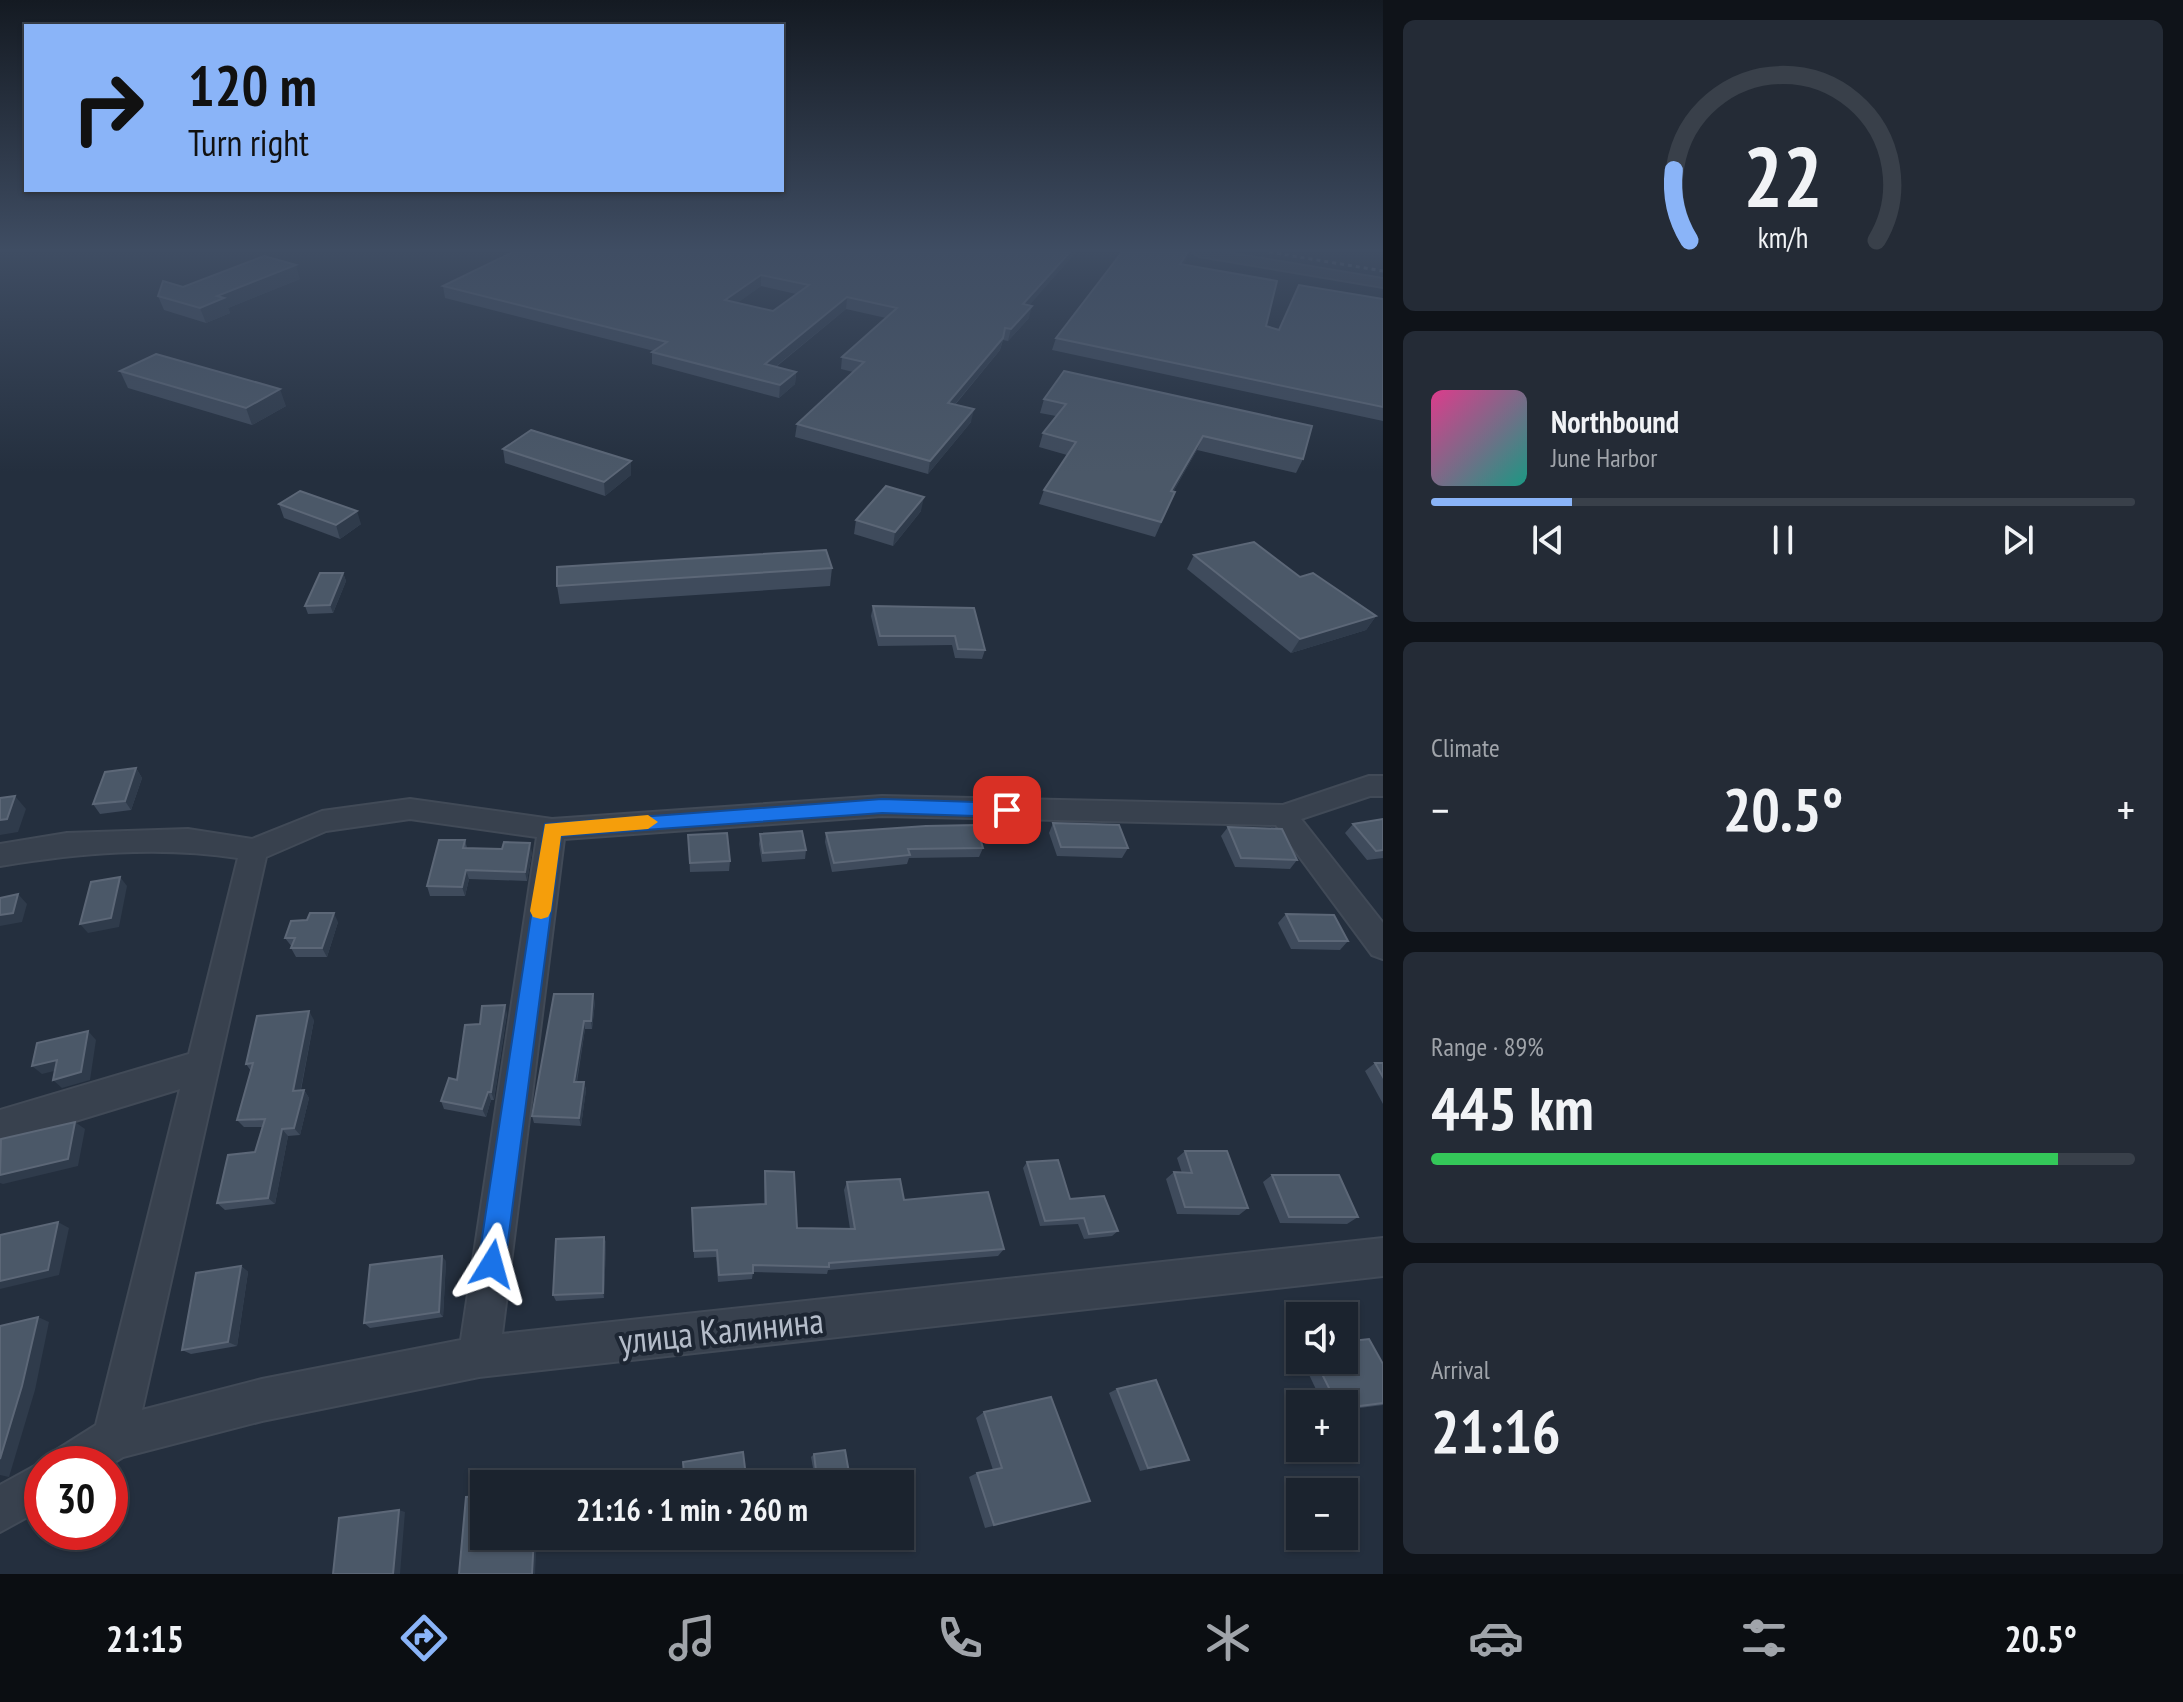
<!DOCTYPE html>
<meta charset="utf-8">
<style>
:root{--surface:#1b232e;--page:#242b36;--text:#f1f3f6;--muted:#a0a4aa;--line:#39404a;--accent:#8ab4f8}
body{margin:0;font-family:"PT Sans Narrow",sans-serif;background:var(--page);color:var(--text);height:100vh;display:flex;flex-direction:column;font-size:30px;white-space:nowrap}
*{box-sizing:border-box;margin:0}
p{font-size:26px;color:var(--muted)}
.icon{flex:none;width:44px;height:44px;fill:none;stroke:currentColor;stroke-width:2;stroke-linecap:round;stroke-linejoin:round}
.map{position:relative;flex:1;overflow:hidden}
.drawer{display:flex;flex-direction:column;gap:20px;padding:20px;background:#0f1319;width:800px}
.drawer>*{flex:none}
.top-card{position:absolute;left:24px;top:24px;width:760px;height:168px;border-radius:0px;box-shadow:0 2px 6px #0004,0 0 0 2px var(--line);background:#8ab4f8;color:#111;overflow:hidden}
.fabs{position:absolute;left:1286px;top:1302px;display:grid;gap:16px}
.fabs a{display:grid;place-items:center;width:72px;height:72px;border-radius:0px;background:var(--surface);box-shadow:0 2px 6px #0004,0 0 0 2px var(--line);font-size:40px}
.speed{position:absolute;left:24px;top:1446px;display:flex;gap:16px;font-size:40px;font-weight:700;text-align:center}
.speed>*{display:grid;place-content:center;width:104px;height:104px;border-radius:50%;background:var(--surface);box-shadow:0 2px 6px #0004,0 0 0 2px var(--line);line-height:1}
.speed .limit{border:12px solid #d22;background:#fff;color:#111}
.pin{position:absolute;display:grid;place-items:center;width:68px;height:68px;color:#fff;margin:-34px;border-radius:16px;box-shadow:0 4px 12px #0006}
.me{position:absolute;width:88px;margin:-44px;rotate:8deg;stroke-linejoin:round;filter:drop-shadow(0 0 6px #0008)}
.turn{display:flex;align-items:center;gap:28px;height:168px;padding:0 32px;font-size:36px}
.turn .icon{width:104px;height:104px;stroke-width:2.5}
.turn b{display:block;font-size:56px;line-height:68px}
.big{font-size:60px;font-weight:600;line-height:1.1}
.drawer .tile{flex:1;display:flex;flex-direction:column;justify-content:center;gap:12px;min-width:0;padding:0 28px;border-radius:12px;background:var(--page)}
.drawer .dial{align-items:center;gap:0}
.dial svg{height:208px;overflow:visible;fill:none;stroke:var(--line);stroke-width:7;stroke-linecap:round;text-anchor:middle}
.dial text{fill:var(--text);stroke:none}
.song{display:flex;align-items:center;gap:24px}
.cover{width:96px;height:96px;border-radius:12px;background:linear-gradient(135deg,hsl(330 70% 55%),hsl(170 70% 35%))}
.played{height:8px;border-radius:4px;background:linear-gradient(90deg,var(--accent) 20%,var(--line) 20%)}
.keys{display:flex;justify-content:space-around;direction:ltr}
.heat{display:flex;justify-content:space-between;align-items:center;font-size:44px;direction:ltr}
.charge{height:12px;border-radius:6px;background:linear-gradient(90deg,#34c759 89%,var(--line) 0)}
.trip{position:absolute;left:470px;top:1470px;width:444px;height:80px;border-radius:0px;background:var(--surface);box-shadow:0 2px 6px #0004,0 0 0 2px var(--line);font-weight:600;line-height:80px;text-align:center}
.tabs{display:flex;height:128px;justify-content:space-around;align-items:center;background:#0b0e12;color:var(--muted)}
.tabs .icon{width:56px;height:56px}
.tabs .active{color:var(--accent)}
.tabs b{font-size:36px;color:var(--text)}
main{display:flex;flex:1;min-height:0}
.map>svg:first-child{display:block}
</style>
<main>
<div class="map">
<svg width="1383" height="1574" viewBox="0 0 1383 1574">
<rect width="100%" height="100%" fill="#242f3e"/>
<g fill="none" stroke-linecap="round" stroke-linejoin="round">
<!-- minor casing -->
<g stroke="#414a57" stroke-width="4">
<g id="minor">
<path d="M1193,252H1220L1383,279V287L1199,256Z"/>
<path d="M1369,776H1383V796H1370L1301,819L1383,923V959L1372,955L1276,825L882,816L564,839L502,1334L1383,1238V1276L479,1377L262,1421L123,1457L110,1465L51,1464L58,1449L96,1425L180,1089L0,1144V1110L189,1054L238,858C158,846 79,853 0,866V844L67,833L188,829L252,839L322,811L410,799L552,819L882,796L1283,805ZM410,819L537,837L461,1340L262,1379L142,1410L266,857L326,831Z"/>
<path d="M42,1462L47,1464H42V1509L0,1532V1485Z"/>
</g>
</g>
<!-- minor -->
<use href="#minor" fill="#38414e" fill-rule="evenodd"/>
<!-- rail -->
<path stroke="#5a6575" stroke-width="3" stroke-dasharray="4 4" stroke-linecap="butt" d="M1269,252L1383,271"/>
</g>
<!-- wall -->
<g fill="#3f4b5c" fill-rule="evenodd">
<path d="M513,252H1076L1029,305V318L1008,341L1003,340L1000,350L955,405L971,422L928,474L795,437L797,424L853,372L841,369L842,357L886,318L846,309L776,367L796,372L795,384L779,398L652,364V352L654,351L445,298L443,286ZM761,286L796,294L773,311L737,303Z"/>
<path d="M1187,259L1183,264L1266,326L1279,330L1383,299V421L1052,350L1056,338Z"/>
<path d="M300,279L228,308L230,313L206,323L164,310L158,296L183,287Z"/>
<path d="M120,371L286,406L252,425L128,388Z"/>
<path d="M1044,399L1303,459L1296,473L1197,450L1173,492H1175L1155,537L1039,504L1044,490L1067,455L1039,447L1043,433L1056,416L1040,413Z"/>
<path d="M503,449L631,461V475L605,496L505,463Z"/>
<path d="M279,504L361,524L340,539L284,518Z"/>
<path d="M921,511L893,546L854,534L856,520Z"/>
<path d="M1194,555L1300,577L1376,616L1366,630L1291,653L1187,569Z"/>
<path d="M832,568L830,586L560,604L557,586Z"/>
<path d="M343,573L346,581L333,613L308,614L305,606Z"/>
<path d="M873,606L974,608L985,650L982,659L955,658L952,645L878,646L871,616Z"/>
<path d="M136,768L142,778L131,810L100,814L93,804Z"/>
<path d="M1383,819V858L1367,860L1345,833L1353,824Z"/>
<path d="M1053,823L1128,848L1122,858L1057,856L1049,833Z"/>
<path d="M1228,827L1297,860L1290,869L1235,867L1221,836Z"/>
<path d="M826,833L983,848L979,857L909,858L907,864L832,872L825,842Z"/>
<path d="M760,834L806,850L805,859L762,862L759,844Z"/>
<path d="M688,835L730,861L729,871L690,872Z"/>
<path d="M465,840L467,848L532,852L527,881L469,879L465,896H430L427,886Z"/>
<path d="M1286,914L1348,941L1340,950L1291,949L1278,923Z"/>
<path d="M338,922L327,957H296L291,948L292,947L285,938Z"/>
<path d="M595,1002L592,1029H585L577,1082H584L586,1090L581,1126L534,1123L532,1116Z"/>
<path d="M507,1013L494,1100H491L486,1117L444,1109L441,1101L457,1080L480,1024Z"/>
<path d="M314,1020L301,1090H304L309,1098L300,1135L288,1136L275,1204L225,1210L217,1203L255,1152L263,1127H244L237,1120L251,1071L246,1064Z"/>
<path d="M1375,1063H1383V1104L1365,1071Z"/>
<path d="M1185,1151L1248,1208L1239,1215L1177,1214L1166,1179L1174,1172L1182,1173L1177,1158Z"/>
<path d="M1027,1162L1070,1199L1118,1231L1112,1236L1084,1239L1078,1224L1040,1226L1023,1168Z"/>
<path d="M765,1171L797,1228L850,1229L844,1190L847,1182L904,1200L1004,1249L998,1256L828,1270L827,1274L753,1272L752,1279L718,1282L716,1257L694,1258L692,1208L764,1204V1179Z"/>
<path d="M1272,1175L1358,1217L1347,1224L1280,1223L1263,1182Z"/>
<path d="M604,1237L606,1243L604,1298L556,1301L553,1295Z"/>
<path d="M446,1261L443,1317L370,1328L364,1323Z"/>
<path d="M241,1266L248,1272L237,1346L191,1354L182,1350Z"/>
<path d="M1302,1360H1344L1383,1364V1405L1344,1410V1404H1323Z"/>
<path d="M1117,1389L1189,1460L1140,1471L1109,1393Z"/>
<path d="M984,1412L1090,1501L985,1528L969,1477L977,1473L993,1470L976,1418Z"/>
<path d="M814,1454L851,1484L815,1479L811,1457Z"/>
<path d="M791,1536H833L792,1541Z"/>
</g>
<!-- shaded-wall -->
<g fill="#2f3b4b">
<path d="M1070,252H1076L1020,316L1023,304Z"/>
<path d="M1188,252H1189L1187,259L1176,275L1180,264Z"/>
<path d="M296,265L300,279L228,308L230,313L206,323L200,308L217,296Z"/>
<path d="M761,275V286L725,312V300Z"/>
<path d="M847,297L846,309L764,376L765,364Z"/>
<path d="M1032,306L1029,318L1008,341L1011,329Z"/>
<path d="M1003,338L1000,350L945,416L948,403Z"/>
<path d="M796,372L795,384L779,398L780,385Z"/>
<path d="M280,389L286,406L252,425L246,408Z"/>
<path d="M974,409L971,422L928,474L930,461Z"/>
<path d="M1203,436L1197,450L1165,506L1171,491Z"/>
<path d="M631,461V475L605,496L604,482Z"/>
<path d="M924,497L921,511L893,546L895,532Z"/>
<path d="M357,511L361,524L340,539L336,525Z"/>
<path d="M343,573L346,581L333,613L330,605Z"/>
<path d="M1376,616L1366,630L1291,653L1300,639Z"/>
<path d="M136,768L142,778L131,810L125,801Z"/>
<path d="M15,796L26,809L18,832L0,835V820Z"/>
<path d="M530,843L532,852L527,881L525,872Z"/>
<path d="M466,870L469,879L465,896L462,887Z"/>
<path d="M120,877L127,886L119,927L88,933L80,924Z"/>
<path d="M18,894L27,904L22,922L0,926V915Z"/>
<path d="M334,913L338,922L327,957L322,948Z"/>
<path d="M593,994L595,1002L592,1029L591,1021Z"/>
<path d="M505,1005L507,1013L494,1100L491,1092Z"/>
<path d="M309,1011L314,1020L299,1098L293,1091Z"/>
<path d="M584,1021L585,1029L575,1090L574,1082Z"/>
<path d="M88,1031L96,1040L90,1080L62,1088L53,1080Z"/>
<path d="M57,1060L66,1068L42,1074L32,1066Z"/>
<path d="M584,1082L586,1090L581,1126L579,1118Z"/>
<path d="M304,1090L309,1098L300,1135L294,1128Z"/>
<path d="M488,1092L491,1100L486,1117L482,1109Z"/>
<path d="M75,1122L85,1129L78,1166L3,1184L0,1183V1175Z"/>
<path d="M282,1129L288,1136L275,1204L268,1198Z"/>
<path d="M58,1222L69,1228L59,1275L0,1289V1281Z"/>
<path d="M604,1237L606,1243L604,1298L603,1293Z"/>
<path d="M442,1256L446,1261L443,1317L439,1312Z"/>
<path d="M241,1266L248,1272L237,1346L228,1342Z"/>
<path d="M38,1317L49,1322L35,1390L9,1477L0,1475V1459Z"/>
<path d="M399,1510L405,1512L400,1574H393Z"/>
<path d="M534,1536H537L535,1574H532Z"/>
</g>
<!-- building -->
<g fill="#4b5868" stroke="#5c6777" stroke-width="2" fill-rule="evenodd">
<path d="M513,252H1070L1023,304L1032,306L1011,329L1005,328L1003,338L948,403L974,409L930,461L797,424L864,362L842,357L897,308L847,297L765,364L796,372L780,385L652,352L667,342L443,286ZM761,275L809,285L773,311L725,300Z"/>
<path d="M1122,252H1188L1180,264L1277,281L1266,326L1279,330L1299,285L1383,299V407L1056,338Z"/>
<path d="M264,256L296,265L217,296L224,298L200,308L158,296L163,281L183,287Z"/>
<path d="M156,354L280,389L246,408L120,371Z"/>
<path d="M1064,371L1312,426L1303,459L1203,436L1171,491L1175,492L1161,522L1044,490L1076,442L1043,433L1066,404L1044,399Z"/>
<path d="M531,430L631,461L604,482L503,449Z"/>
<path d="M886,486L924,497L895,532L856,520Z"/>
<path d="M300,491L357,511L336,525L279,504Z"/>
<path d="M1254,542L1300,577L1313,573L1376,616L1300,639L1194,555Z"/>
<path d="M826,550L832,568L557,586V567Z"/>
<path d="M320,573H343L330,605L305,606Z"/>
<path d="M873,606L974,608L985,650L958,649L955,636H880Z"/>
<path d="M136,768L125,801L93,804L105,772Z"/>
<path d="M15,796L7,819L0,820V798Z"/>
<path d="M1383,819V850L1376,851L1353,824Z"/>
<path d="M1053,823L1119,825L1128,848L1061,847Z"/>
<path d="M976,825L983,848L908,849L910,855L834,863L826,833L926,826Z"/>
<path d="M1228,827L1282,829L1297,860L1241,858Z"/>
<path d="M802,831L806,850L763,853L760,834Z"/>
<path d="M727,833L730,861L690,863L688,835Z"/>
<path d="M439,840H465L463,848L502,849L504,842L530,843L525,872L466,870L462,887L427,886Z"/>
<path d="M120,877L111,918L80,924L91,882Z"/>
<path d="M18,894L13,913L0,915V898Z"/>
<path d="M310,913H334L322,948H291L295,938H285L291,921L307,920Z"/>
<path d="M1286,914L1334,915L1348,941H1299Z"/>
<path d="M554,994H593L591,1021H584L574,1082H584L579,1118L532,1116Z"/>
<path d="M505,1005L491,1092H488L482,1109L441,1101L449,1078L457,1080L465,1025L480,1024L482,1006Z"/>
<path d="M309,1011L293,1091L304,1090L294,1128L282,1129L268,1198L217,1203L228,1155L255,1152L265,1119L237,1120L253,1063L246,1064L257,1016Z"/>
<path d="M88,1031L81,1072L53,1080L57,1060L32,1066L37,1043Z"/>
<path d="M1375,1063H1383V1077Z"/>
<path d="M75,1122L68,1159L0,1175L1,1139Z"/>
<path d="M1185,1151H1227L1248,1208L1185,1207L1174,1172L1192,1173Z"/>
<path d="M1058,1160L1070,1199L1104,1196L1118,1231L1089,1234L1084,1218L1045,1221L1027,1162Z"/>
<path d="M765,1171L794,1172L797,1228L855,1229L847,1182L900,1179L904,1200L988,1192L1004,1249L829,1263V1267L753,1265V1273L719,1275L717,1250L694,1251L692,1208L766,1204Z"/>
<path d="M1272,1175H1339L1358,1217H1289Z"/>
<path d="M58,1222L48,1270L0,1281V1235Z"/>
<path d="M604,1237L603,1293L553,1295L556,1239Z"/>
<path d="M442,1256L439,1312L364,1323L370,1265Z"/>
<path d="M241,1266L228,1342L182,1350L196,1273Z"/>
<path d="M38,1317L22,1386L0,1459V1326Z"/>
<path d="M1369,1339L1383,1364V1403L1344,1408V1404H1337L1315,1360H1344V1342Z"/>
<path d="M1156,1380L1189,1460L1148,1468L1117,1389Z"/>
<path d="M1051,1397L1090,1501L994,1525L977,1473L1002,1468L984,1412Z"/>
<path d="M845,1450L851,1484H786L817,1479L814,1454Z"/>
<path d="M743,1452L747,1484H685L683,1462Z"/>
<path d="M484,1496V1536H534L532,1574H459L466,1497Z"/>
<path d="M399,1510L393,1574H333L339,1518Z"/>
<path d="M793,1536H824L794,1540Z"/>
</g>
<!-- sky -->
<linearGradient id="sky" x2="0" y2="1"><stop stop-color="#141a22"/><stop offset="0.53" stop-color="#3f4d63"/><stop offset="1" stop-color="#3f4d63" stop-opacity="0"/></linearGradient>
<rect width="1383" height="472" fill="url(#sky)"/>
<!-- route -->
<path fill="#1a73e8" stroke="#114b97" stroke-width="2" d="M882,799L1007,803L1017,810L1007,817L882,813L561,836L505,1264L501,1273L492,1277L482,1273L478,1264L545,824Z"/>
<!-- slow -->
<path fill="#f59e0b" d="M648,815L658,822L648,829L561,836L551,911L548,917L541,919L533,917L530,911L545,824Z"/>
<g text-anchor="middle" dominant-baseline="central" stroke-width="8" stroke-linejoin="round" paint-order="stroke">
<!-- near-street labels -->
<g font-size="36" fill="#b4bcc9" stroke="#1d2633">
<text transform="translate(721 1330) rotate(-6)">улица Калинина</text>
</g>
</g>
</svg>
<div class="fabs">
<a><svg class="icon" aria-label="sound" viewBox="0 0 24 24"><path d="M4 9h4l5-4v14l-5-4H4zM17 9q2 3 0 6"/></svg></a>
<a>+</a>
<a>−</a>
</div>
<div class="speed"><div class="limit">30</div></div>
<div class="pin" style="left:1007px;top:810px;background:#d93025"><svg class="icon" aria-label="arrive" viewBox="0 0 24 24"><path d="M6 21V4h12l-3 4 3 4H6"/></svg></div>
<svg class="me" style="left:492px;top:1264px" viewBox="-20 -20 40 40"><path d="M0-17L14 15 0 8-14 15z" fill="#1a73e8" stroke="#fff" stroke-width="4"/></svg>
<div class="trip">21:16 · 1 min · 260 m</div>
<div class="top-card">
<div class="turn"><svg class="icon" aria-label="right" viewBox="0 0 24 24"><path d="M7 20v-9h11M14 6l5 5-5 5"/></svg><div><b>120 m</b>Turn right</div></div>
</div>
</div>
<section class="drawer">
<div class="tile dial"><svg viewBox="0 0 100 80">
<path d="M14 69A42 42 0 1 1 86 69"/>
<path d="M14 69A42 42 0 0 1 8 42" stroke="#8ab4f8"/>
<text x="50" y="56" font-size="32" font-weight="700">22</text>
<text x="50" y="72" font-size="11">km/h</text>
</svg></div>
<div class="tile">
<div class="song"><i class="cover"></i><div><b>Northbound</b><p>June Harbor</p></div></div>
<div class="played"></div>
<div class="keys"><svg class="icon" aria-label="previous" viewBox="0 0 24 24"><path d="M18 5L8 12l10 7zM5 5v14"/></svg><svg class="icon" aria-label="pause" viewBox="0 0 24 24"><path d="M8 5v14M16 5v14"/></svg><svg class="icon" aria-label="next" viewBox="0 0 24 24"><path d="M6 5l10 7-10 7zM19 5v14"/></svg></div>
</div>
<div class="tile"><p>Climate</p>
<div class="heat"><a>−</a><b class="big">20.5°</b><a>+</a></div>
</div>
<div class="tile"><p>Range · 89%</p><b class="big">445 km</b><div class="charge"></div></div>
<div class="tile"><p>Arrival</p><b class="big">21:16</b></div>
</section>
</main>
<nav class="tabs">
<b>21:15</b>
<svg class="icon active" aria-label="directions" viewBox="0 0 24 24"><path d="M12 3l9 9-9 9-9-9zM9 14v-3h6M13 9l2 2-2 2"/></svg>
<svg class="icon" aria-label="music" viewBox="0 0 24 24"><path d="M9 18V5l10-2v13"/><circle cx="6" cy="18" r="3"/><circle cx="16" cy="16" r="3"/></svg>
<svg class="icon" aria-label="phone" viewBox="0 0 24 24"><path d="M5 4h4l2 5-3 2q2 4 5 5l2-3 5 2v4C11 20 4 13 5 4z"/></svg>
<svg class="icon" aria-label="climate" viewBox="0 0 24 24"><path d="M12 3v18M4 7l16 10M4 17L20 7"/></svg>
<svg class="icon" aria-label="car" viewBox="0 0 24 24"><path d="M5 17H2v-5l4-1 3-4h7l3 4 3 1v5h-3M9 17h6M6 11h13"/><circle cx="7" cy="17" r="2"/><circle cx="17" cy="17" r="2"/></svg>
<svg class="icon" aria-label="filters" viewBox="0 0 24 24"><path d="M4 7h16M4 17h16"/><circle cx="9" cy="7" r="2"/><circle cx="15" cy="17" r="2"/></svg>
<b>20.5°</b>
</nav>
